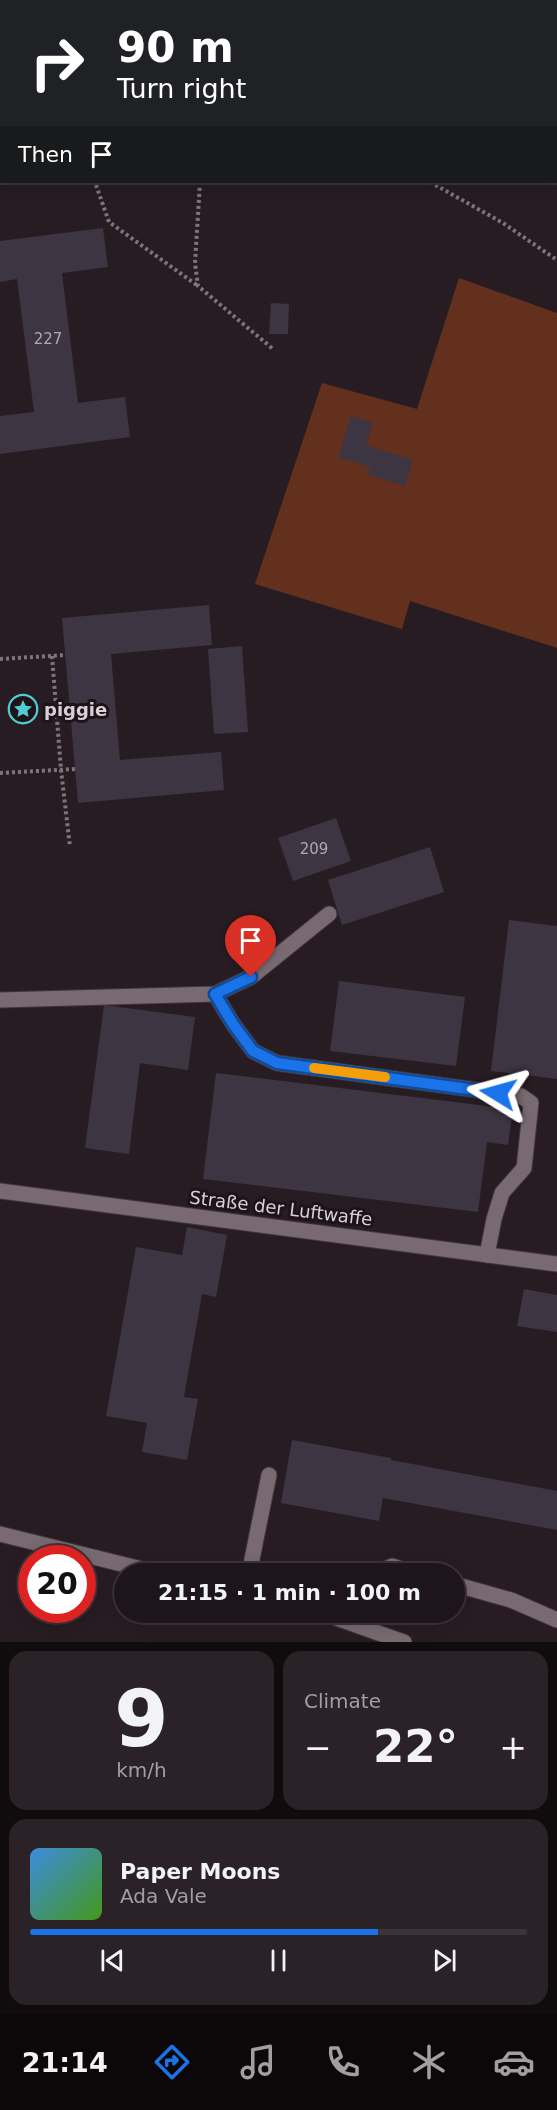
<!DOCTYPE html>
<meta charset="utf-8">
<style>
:root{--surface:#1e151a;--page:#2b2227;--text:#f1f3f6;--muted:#a19fa2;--line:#3c3439;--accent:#1a73e8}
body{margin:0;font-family:"DejaVu Sans",sans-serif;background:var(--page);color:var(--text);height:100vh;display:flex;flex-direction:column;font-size:22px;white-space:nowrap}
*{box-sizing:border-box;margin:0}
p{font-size:20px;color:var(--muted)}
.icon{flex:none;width:33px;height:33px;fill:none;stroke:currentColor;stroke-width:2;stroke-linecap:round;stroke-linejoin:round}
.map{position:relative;height:1642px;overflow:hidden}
.panel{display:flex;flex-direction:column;gap:9px;padding:9px;background:#100c0e;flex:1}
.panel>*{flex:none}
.top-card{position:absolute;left:0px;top:0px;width:558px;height:183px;box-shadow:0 3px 15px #0003,0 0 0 2px var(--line);background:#202124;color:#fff;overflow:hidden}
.speed{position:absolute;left:18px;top:1545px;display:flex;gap:12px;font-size:30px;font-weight:700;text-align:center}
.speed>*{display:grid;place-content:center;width:78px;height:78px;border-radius:50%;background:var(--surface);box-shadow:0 3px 15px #0003,0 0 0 2px var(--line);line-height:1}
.speed .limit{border:9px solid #d22;background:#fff;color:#111}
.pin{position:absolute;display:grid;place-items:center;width:51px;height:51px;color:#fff;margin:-62px -26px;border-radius:50% 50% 50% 0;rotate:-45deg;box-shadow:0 0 6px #0007}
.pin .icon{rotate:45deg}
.me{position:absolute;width:66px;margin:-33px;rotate:278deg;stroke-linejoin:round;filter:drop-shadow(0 0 4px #0008)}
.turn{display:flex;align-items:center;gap:21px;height:126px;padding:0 18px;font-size:27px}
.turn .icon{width:78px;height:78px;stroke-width:2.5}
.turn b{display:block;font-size:42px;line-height:51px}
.then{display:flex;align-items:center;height:57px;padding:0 18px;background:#0003;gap:12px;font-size:22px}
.big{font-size:45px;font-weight:700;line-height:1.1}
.panel .tile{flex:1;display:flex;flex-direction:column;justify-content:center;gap:9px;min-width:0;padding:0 21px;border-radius:18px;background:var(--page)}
.panel .dial{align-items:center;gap:0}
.dial b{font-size:78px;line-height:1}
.song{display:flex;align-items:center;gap:18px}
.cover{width:72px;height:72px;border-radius:9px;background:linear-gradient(135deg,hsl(210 70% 55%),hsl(100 70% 35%))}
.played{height:6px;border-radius:3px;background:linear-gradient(90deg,var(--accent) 70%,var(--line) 70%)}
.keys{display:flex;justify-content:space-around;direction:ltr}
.heat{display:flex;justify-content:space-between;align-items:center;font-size:33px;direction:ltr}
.panel .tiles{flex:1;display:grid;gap:9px;grid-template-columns:1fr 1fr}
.tile:last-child{grid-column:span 2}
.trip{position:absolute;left:114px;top:1563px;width:351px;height:60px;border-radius:30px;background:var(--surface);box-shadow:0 3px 15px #0003,0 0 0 2px var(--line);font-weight:700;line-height:60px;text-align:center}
.tab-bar{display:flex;height:96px;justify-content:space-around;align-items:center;background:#0c080a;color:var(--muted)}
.tab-bar .icon{width:42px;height:42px}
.tab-bar .current{color:var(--accent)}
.tab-bar b{font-size:27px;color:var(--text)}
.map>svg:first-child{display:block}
</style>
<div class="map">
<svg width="557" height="1642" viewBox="0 0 557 1642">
<rect width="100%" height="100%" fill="#281c23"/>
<!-- green -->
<g fill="#63301d">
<path d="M411,0H557V52L556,2L411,1Z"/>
<path d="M459,278L557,313V648L410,601L402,629L255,584L322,383L417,409Z"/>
</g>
<!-- building -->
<g fill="#3d3541">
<path d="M103,228L108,267L62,273L78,403L125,397L130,437L0,454V416L34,412L17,279L0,282V241Z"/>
<path d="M271,303L289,304L288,334H269Z"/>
<path d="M351,416L373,423L366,445L413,460L405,486L368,475L370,467L338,457Z"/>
<path d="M209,605L212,645L111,654L120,760L221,752L224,790L78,803L62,618Z"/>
<path d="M242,646L248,732L214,734L208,649Z"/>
<path d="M336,818L351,861L293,881L278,838Z"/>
<path d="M430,847L444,892L342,925L328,880Z"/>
<path d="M509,920L557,926V1079L491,1071Z"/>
<path d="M339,981L465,997L456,1066L330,1051Z"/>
<path d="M104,1005L195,1017L188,1070L140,1063L129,1154L85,1148Z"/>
<path d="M216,1073L513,1109L508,1145L487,1142L478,1212L203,1179Z"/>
<path d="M187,1227L227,1235L216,1297L202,1294L184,1397L198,1399L187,1460L142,1452L147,1423L106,1416L136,1247L182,1255Z"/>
<path d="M524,1289L557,1295V1332L517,1326Z"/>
<path d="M292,1440L391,1458V1460L557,1491V1530L383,1498L379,1521L281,1503Z"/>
</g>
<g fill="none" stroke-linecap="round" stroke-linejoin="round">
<!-- minor casing -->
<g stroke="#40363c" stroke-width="17">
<g id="minor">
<path d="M189,2L190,0"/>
<path d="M0,38H2"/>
<path d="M215,994L233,1024L253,1051L277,1063L521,1096L531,1103L524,1168L502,1193L494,1219L487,1255"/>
<path d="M0,1000L215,994L251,977L329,914"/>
<path d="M0,1191L557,1264"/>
<path d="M0,1534L162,1574"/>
<path d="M249,1574L269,1475"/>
<path d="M376,1574L392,1566L417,1574"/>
<path d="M454,1584L511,1600L557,1620"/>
<path d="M319,1612L404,1642"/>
</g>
</g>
<!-- path -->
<g stroke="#7f747a" stroke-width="4" stroke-dasharray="3 3" stroke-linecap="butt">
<path d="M200,182L195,263L198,286L273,349"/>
<path d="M430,182L503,223L557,260"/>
<path d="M96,185L109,222L198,286"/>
<path d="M52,656L61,770L70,847"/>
<path d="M0,659L66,655"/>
<path d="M0,773L75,769"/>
</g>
<!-- minor -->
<use href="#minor" stroke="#796a72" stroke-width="15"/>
</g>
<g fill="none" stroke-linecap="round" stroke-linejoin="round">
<!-- route casing -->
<g stroke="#114b97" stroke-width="15">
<path id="route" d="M251,977L215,994L233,1024L253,1051L277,1063L498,1093"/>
</g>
<!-- route -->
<use href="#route" stroke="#1a73e8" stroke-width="10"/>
<!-- slow -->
<path stroke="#f59e0b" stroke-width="10" d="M314,1068L385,1077"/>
</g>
<!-- icons -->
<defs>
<g id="sight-ring" transform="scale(1.5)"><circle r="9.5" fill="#1e1319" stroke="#51ccd4" stroke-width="1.5"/><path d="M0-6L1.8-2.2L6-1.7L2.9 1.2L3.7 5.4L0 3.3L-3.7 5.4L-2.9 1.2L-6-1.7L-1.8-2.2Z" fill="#51ccd4"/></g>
</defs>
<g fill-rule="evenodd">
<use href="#sight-ring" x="23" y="709"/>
</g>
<g text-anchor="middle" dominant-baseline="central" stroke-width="6" stroke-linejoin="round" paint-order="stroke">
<!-- number labels -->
<g font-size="15" fill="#b2a9b0">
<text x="48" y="339">227</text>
<text x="314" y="849">209</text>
</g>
<!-- poi labels -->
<g font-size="18" font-weight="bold" fill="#d9d0d5" stroke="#1e1319" text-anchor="start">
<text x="44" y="709">piggie</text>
</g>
<!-- street labels -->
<g font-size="18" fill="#d9d0d5" stroke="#1e1319">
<text transform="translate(281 1208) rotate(7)">Straße der Luftwaffe</text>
</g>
</g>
</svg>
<div class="speed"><div class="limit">20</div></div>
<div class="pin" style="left:251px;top:977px;background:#d93025"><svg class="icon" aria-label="arrive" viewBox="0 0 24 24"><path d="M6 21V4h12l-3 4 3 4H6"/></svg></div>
<svg class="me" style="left:498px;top:1093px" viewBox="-20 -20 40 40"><path d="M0-17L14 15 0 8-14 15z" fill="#1a73e8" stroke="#fff" stroke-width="4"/></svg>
<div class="trip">21:15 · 1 min · 100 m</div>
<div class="top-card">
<div class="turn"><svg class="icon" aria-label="right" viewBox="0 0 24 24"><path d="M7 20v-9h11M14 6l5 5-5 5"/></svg><div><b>90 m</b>Turn right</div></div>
<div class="then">Then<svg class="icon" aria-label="arrive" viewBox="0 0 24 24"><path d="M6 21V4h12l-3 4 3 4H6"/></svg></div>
</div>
</div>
<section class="panel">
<div class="tiles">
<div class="tile dial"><b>9</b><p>km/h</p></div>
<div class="tile"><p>Climate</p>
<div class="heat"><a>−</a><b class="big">22°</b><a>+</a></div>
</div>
<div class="tile">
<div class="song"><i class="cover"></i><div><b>Paper Moons</b><p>Ada Vale</p></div></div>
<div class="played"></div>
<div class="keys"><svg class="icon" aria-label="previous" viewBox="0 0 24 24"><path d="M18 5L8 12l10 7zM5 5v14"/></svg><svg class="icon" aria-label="pause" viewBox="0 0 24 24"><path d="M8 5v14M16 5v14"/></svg><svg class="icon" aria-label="next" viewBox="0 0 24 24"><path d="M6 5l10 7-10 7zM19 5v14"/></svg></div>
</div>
</div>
</section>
<nav class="tab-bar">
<b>21:14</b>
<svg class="icon current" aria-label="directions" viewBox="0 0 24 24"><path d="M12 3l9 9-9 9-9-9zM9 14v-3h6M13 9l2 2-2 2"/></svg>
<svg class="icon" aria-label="music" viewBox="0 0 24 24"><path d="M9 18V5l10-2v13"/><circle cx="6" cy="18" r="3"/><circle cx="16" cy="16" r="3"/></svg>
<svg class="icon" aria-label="phone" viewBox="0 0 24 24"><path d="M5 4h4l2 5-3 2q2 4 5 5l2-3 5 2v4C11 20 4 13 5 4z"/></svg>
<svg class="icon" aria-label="climate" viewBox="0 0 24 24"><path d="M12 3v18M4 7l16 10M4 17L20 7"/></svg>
<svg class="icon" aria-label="car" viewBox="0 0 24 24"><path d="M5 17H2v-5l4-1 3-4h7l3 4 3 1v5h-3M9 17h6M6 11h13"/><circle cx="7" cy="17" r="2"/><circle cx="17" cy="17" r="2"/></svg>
</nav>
